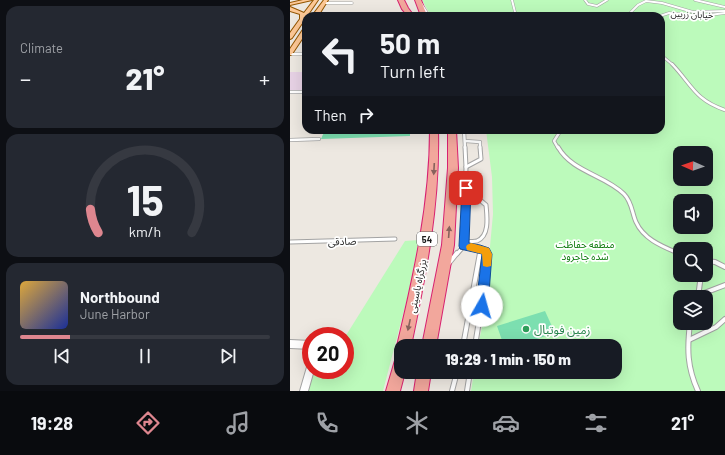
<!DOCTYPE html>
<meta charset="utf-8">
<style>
:root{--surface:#171b24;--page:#242831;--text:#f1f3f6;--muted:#9ea1a6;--line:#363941;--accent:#de868f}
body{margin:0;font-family:Barlow,"Noto Sans Arabic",sans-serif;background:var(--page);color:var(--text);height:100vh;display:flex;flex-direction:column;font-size:15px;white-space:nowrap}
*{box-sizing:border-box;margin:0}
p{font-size:13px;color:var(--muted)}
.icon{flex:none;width:22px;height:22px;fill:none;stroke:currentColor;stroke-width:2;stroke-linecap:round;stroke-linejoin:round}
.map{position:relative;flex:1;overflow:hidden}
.sheet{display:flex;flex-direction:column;gap:6px;padding:6px;background:#0d0f14;width:290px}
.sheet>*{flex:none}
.hud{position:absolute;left:12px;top:12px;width:363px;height:122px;border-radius:12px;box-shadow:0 4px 16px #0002;background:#171b24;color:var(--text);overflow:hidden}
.needle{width:26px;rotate:272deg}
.controls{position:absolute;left:383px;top:146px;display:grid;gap:8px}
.controls a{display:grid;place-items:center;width:40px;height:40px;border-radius:8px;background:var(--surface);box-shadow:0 4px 16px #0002;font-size:20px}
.speed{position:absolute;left:12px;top:327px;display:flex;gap:8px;font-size:20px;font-weight:700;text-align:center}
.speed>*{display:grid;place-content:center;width:52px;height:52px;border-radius:50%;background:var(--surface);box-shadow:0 4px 16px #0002;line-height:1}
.speed .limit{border:6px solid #d22;background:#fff;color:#111}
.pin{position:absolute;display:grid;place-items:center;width:34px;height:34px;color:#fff;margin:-17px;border-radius:8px;box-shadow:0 2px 6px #0006}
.me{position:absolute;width:44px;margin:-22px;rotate:7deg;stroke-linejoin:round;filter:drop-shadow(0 0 3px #0008)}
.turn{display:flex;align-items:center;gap:14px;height:84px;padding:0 12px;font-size:18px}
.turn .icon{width:52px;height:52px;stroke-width:2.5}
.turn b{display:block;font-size:28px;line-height:34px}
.then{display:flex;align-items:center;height:38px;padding:0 12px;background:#0003;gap:8px;font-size:15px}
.big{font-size:30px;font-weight:800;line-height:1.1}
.sheet .tile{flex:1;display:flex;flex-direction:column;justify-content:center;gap:6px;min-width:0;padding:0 14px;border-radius:12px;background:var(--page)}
.sheet .dial{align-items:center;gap:0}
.dial svg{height:104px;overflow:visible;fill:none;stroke:var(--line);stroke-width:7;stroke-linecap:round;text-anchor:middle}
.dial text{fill:var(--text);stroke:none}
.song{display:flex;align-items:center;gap:12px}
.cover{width:48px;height:48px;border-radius:6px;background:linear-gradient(135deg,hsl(40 70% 55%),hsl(230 70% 35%))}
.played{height:4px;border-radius:2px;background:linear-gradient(90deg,var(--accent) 20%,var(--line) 20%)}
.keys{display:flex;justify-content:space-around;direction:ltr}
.heat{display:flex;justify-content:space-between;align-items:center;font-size:22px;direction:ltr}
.trip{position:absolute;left:104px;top:339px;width:228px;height:40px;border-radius:12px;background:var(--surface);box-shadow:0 4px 16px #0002;font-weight:800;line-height:40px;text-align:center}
.tabs{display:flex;height:64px;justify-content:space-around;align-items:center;background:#090b0e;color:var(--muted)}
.tabs .icon{width:28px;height:28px}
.tabs .on{color:var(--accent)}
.tabs b{font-size:18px;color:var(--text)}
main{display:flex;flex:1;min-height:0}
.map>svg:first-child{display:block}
</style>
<main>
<section class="sheet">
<div class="tile"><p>Climate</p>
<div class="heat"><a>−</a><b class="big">21°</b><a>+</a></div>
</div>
<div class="tile dial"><svg viewBox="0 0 100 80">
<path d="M14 69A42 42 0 1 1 86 69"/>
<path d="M14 69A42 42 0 0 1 8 51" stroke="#de868f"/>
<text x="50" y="56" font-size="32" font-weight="700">15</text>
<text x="50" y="72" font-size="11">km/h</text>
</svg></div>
<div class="tile">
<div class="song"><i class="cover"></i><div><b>Northbound</b><p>June Harbor</p></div></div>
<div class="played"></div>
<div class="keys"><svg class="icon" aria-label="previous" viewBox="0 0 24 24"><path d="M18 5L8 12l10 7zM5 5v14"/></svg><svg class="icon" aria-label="pause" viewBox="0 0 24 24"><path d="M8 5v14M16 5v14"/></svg><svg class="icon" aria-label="next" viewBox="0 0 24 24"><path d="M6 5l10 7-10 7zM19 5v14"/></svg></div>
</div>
</section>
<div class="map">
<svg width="435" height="391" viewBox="0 0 435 391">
<rect width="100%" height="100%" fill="#ede8e1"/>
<!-- industrial -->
<rect fill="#e7d2e5" x="0" y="72" width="16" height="18"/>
<!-- park -->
<g fill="#bcfabb" fill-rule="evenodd">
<path d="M132,0H435V391H181L184,372H325V346H188L193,322L203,214L202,177L196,130H371V16H141ZM390,153H416V179H390ZM390,201H416V227H390ZM390,249H416V275H390ZM390,297H416V323H390Z"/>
<path d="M129,240L118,295L93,391H18L24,370H55V337L115,241Z"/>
</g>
<!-- pitch -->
<g fill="#7cdfb0">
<path d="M35,130H120V136L31,139Z"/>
<path d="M255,311L265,333L225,346H214L207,326Z"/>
</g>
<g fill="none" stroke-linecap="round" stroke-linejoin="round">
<!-- service-far3 casing -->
<g stroke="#a3a3a3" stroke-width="3">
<g id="service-far3">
<path d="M129,0L139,16"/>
<path d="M222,0L226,16"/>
<path d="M295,0L298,4L307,6L317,0"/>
<path d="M405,0L435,7"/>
<path d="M34,3H62"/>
<path d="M337,16L348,5L356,1L372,3L403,12L435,11"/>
<path d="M370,16L379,13L412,16L435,13"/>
<path d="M0,54H16"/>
<path d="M371,55L383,65"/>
</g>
</g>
<!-- service-far2 casing -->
<g stroke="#a3a3a3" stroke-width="4">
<g id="service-far2">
<path d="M382,64C402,85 405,100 435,110"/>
<path d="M0,92H16"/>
<path d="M174,130L175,148"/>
<path d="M0,140L29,139"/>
<path d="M175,141L190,142V148"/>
<path d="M268,148L264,141L271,130"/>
</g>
</g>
<!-- service-far1 casing -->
<g stroke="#a3a3a3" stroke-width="5">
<g id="service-far1">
<path d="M175,147L176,167L174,246L190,249L197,254"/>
<path d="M268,147C282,172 315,175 334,194C342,202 342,213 346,222C354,240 374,247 390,254"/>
<path d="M176,167L191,159L190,147"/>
<path d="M174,241C178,241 183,242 187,241C200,236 197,216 196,205L190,200L176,199"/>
<path d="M0,242L105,239"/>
<path d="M167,254L174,246"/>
<path d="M190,254L191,249"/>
</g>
</g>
<!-- service casing -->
<g stroke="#a3a3a3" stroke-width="6">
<g id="service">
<path d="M416,261L425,262L435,267"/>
<path d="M159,263L167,253"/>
<path d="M409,295L435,285"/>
<path d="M408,297L411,275"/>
<path d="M400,323C397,349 397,367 408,391"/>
<path d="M399,340L426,327L435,319"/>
<path d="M173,346L190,253"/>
<path d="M185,346L193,296L197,253"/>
<path d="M162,391L167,372"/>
<path d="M177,391L180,372"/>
</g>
</g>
<!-- minor casing -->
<g stroke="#a3a3a3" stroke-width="2">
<g id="minor">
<path d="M0,340L21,341V349L0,348Z"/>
<path d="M21,363V370H24L18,391H10L17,367L18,364Z"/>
</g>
</g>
<!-- primary casing -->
<g stroke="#935500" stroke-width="2">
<g id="primary">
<path d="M13,0H22L0,5V3Z"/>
<path d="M24,0H28L2,38L0,39V33L10,19V14L0,11V7L14,13Z"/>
<path d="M34,0H38L28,16H22Z"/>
<path d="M16,27V33L2,54L0,55V49L14,28Z"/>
</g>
</g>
<!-- trunk casing -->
<g stroke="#d82170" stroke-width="2">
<g id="trunk">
<path d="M108,0H114L118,8L124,16H118L112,9Z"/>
<path d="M125,0H131L137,16H131Z"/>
<path d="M140,130H148C150,204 136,274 121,346H111V351L107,346C124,274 140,204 140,130Z"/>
<path d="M158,130H166L168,168L164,245L146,346H132L152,245L158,168Z"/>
<path d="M111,355V372H115L110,391H96L106,357Z"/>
<path d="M127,372H141L138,391H124Z"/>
</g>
</g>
<!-- service-far3 -->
<use href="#service-far3" stroke="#fff" stroke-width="2"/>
<!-- service-far2 -->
<use href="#service-far2" stroke="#fff" stroke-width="2.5"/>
<!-- service-far1 -->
<use href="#service-far1" stroke="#fff" stroke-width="3"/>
<!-- service -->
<use href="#service" stroke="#fff" stroke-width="4"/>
<!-- minor -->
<use href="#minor" fill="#fff" fill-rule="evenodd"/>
<!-- primary -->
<use href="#primary" fill="#fdc896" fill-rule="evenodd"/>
<!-- trunk -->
<use href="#trunk" fill="#f2a79c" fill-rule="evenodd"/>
</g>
<!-- one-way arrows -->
<defs><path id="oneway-solid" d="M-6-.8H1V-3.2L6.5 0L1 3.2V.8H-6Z"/></defs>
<g fill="#87625c">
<use href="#oneway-solid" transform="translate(144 169) rotate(93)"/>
<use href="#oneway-solid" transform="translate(159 232) rotate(-86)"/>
<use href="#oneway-solid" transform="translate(119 325) rotate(102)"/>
</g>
<!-- route -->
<path fill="#1a73e8" stroke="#114b97" d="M176,185L181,188L179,243L190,245L199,248L202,254L198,306L196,310L192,312L188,310L186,306L192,254L170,249L169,246L172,188Z"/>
<!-- slow -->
<path fill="#f59e0b" d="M181,243L199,248L202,254L201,266L197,267L193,266L192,254L177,250L176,247L177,245Z"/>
<!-- markers -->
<circle fill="#2e9e5b" stroke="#fff" stroke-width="1.5" cx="236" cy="329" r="4"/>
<g text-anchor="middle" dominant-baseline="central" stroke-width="3.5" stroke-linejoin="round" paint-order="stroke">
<!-- far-street labels -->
<g font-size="9" fill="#1c1c1c" stroke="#fff">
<text transform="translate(402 14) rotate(2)">خیابان زربین</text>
</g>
<!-- shield labels -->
<rect fill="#fff" stroke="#606060" stroke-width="1" x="127" y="232" width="20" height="14" rx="3"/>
<g font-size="9" font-weight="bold" fill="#1c1c1c">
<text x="137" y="239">54</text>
</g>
<!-- street labels -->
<g font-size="10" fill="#1c1c1c" stroke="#fff">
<text transform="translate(52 241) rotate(-2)">صادقی</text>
<text transform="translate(127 286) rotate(-78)">بزرگراه یاسینی</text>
</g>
<!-- park labels -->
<g font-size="10" fill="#0a790a" stroke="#fff">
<text x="295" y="244">منطقه حفاظت<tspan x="295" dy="12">شده جاجرود</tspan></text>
</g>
<!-- near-leisure labels -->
<g font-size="12" fill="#27864d" stroke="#fff" text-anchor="start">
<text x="244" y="329">زمین فوتبال</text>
</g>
</g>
</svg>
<div class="controls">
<a><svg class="needle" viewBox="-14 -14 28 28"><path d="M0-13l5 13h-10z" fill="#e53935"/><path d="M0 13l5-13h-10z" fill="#9ea1a6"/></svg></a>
<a><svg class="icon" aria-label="sound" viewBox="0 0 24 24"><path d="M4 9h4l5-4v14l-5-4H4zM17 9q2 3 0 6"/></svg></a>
<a><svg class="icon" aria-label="search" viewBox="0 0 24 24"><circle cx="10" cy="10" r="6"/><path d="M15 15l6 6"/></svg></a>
<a><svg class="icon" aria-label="layers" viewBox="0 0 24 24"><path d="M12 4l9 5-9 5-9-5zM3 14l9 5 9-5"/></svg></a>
</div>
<div class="speed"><div class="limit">20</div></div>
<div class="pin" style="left:176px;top:188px;background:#d93025"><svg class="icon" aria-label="arrive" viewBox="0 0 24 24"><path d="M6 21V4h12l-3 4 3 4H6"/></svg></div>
<svg class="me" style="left:192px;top:306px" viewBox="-20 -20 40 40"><circle r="19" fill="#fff"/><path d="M0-13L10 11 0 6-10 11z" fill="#1a73e8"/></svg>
<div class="trip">19:29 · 1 min · 150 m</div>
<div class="hud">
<div class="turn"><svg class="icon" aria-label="left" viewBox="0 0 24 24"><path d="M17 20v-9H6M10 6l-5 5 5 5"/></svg><div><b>50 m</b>Turn left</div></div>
<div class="then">Then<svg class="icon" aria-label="right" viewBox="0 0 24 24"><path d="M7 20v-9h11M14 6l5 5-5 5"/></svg></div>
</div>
</div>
</main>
<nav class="tabs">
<b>19:28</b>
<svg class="icon on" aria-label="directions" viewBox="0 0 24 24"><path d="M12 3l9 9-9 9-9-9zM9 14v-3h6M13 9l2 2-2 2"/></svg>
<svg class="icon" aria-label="music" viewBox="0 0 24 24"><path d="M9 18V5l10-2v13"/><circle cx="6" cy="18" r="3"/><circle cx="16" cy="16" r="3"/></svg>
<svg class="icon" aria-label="phone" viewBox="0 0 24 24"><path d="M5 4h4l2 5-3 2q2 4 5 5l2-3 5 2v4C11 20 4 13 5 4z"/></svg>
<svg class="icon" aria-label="climate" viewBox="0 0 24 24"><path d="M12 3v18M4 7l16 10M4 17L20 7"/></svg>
<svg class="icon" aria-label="car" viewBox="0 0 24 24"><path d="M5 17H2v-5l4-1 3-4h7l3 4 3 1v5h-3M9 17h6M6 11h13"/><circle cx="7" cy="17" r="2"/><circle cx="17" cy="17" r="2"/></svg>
<svg class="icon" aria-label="filters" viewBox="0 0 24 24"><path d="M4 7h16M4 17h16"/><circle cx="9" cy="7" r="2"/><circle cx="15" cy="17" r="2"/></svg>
<b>21°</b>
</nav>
